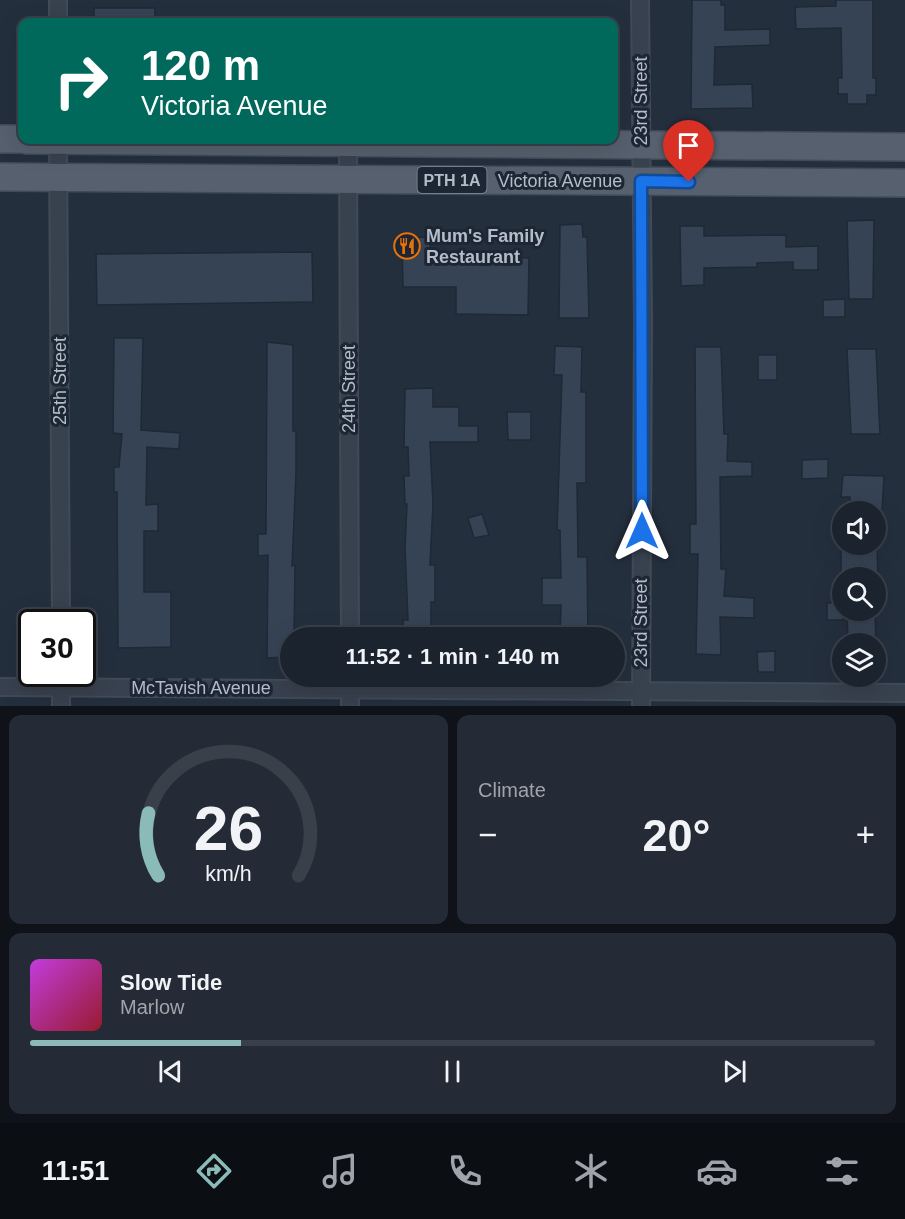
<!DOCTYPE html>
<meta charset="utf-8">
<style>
:root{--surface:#1b232e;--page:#242b36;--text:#f1f3f6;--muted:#a0a4aa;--line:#39404a;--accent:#8bbbb9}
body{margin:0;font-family:Helvetica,sans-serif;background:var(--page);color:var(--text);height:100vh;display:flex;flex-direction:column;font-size:22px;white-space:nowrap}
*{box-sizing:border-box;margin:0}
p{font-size:20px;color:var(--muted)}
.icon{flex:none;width:33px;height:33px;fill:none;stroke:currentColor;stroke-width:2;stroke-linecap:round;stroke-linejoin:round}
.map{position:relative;height:706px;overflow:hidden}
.panel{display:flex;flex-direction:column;gap:9px;padding:9px;background:#0f1319;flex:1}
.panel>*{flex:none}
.guide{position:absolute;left:18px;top:18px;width:600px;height:126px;border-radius:12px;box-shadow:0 6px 24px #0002,0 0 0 2px var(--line);background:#00695c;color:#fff;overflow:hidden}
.controls{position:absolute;left:832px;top:501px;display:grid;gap:12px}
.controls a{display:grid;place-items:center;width:54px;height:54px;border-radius:50%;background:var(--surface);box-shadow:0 6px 24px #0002,0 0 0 2px var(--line);font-size:30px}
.speed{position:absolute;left:18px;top:609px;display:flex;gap:12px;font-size:30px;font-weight:700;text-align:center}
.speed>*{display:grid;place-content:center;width:78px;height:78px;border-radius:50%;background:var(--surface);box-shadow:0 6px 24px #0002,0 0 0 2px var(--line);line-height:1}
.speed .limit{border:3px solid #111;border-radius:9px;background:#fff;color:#111}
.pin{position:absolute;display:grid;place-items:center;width:51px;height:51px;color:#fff;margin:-62px -26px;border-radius:50% 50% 50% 0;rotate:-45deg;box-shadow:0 0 6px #0007}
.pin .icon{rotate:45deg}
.me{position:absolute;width:66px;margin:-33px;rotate:0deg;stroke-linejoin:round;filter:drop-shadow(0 0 4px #0008)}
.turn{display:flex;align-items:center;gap:21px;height:126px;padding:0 24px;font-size:27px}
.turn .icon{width:78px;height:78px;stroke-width:2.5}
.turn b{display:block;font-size:42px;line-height:51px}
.big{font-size:45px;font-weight:600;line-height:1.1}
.panel .card{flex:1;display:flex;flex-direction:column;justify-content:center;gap:9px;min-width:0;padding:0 21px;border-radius:12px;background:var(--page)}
.panel .dial{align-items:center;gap:0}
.dial svg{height:156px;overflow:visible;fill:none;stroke:var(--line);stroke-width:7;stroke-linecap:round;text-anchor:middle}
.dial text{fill:var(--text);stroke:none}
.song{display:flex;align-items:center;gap:18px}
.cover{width:72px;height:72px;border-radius:9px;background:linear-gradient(135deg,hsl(290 70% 55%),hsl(350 70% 35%))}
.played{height:6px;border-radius:3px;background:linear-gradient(90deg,var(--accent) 25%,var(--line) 25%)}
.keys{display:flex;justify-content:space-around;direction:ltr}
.heat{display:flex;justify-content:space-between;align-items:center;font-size:33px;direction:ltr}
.panel .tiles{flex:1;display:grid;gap:9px;grid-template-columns:1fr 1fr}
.card:last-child{grid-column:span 2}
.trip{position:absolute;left:280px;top:627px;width:345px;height:60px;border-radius:30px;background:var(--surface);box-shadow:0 6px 24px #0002,0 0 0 2px var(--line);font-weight:600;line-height:60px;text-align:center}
.dock{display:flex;height:96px;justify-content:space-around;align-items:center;background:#0b0e12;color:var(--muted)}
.dock .icon{width:42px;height:42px}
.dock .on{color:var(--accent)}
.dock b{font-size:27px;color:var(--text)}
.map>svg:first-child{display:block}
</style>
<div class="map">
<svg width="905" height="706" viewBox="0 0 905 706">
<rect width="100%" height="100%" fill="#242f3e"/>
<!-- building -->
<g fill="#364354" stroke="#1f2835" stroke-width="1.5">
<path d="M692,0H721V5H725V30L770,29V45L715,47L714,85L752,84L753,108L691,109Z"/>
<path d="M836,0H873V78H876V95H867V104H847V94H838V78H842L841,28L796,29L795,7L836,6Z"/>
<rect x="94" y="8" width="61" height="14"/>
<path d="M874,220L873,299H849L847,221Z"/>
<path d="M582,224L583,237H587L589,318H559L560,225Z"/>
<path d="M680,226H704V236L786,235V247L818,246V270H793V262L757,263V267L704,268V285L681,286Z"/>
<path d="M430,237V257L529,258L528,315L456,314V287H403L402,238Z"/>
<path d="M312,252L313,302L97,305L96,254Z"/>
<path d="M845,299V317H823V300Z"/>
<path d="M114,338H143L141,430L180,433L179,449L147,447L146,505L158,504V531H144V592H171V647L118,648L117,492H114V467H119L122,434L113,433Z"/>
<path d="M267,342L293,345V431H296V472L292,566L295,565L294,638H291V657L267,658L268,555L258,556V534H266Z"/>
<path d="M555,346L582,347L581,392H586V483H577L578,557H587L588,638H560L561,605H542V578H561L560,530H557L562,375H554Z"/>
<path d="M695,347H721L724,434H728L727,461L752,462V476L720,477L721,569H726L724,596L754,598V618L720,617L721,655L696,654L698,554H690V524H696Z"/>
<path d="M847,349H876L880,434H851Z"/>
<rect x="758" y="355" width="19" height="25"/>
<path d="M433,388V407H459V426H478V442H430L433,504L430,565H435V602H431V638H404L403,620H408L405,548L407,504H405L404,476H409L408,447H404L405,389Z"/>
<path d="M507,412H531V440H508Z"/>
<path d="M828,459V478L802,479V460Z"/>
<path d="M843,475L884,476L882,512H851L850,497H841Z"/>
<path d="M482,514L489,535L474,538L468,518Z"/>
<path d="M841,544H877L878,578H841Z"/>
<path d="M843,602V620H827V603Z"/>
<path d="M847,610H875L876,644H848Z"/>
<path d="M775,651V672H758L757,652Z"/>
</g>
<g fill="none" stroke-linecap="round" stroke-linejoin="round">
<!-- minor casing -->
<g stroke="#414a57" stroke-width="20">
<g id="minor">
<path d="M640,0L643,323L641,706"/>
<path d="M58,22V0"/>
<path d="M58,140L61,622"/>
<path d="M348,141L350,638"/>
<path d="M61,674V706"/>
<path d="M350,676V706"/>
<path d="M0,687L905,693"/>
</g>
</g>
<!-- primary casing -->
<g stroke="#414a57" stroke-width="30">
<g id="primary">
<path d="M0,139H22"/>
<path d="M27,140L905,147"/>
<path d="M0,177L905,183"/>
</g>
</g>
<!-- minor -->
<use href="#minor" stroke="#38414e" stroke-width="16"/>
<!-- primary -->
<use href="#primary" stroke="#56606e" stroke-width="27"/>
</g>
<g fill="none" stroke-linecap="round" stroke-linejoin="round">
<!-- route casing -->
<g stroke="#114b97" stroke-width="15">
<path id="route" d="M642,531L641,181L689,182"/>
</g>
<!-- route -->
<use href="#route" stroke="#1a73e8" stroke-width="10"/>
</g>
<!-- icons -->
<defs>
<g id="restaurant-ring" transform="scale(1.35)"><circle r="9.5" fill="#1d2633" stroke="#e8710a" stroke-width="1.5"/><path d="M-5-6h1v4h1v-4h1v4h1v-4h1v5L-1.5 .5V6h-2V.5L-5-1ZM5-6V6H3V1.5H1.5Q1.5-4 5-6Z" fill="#e8710a"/></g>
</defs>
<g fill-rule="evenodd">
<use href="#restaurant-ring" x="407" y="246"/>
</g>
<g text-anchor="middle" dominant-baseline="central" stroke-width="6" stroke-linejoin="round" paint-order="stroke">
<!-- shield labels -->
<rect fill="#1d2633" stroke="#878f9c" stroke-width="1.5" x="417.5" y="167" width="69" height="26" rx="4.5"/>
<g font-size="16" font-weight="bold" fill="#b4bcc9">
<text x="452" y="180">PTH 1A</text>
</g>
<!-- street labels -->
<g font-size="18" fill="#b4bcc9" stroke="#1d2633">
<text transform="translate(641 101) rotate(-90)">23rd Street</text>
<text x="560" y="181">Victoria Avenue</text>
<text transform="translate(60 381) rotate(-90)">25th Street</text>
<text transform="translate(349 389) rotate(-90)">24th Street</text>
<text transform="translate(641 623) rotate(-90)">23rd Street</text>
<text x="201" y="688">McTavish Avenue</text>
</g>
<!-- poi labels -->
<g font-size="18" font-weight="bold" fill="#b4bcc9" stroke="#1d2633" text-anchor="start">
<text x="426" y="236">Mum's Family<tspan x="426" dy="21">Restaurant</tspan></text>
</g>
</g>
</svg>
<div class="controls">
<a><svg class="icon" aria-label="sound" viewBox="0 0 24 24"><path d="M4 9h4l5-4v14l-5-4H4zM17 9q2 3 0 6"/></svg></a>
<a><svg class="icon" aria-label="search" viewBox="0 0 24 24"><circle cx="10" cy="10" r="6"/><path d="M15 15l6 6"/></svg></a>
<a><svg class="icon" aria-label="layers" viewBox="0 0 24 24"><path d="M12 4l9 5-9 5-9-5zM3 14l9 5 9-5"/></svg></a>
</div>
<div class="speed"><div class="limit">30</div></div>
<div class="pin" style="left:689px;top:182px;background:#d93025"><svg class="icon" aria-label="arrive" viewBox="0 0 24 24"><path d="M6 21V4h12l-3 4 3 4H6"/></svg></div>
<svg class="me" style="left:642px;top:531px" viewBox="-20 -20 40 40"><path d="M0-17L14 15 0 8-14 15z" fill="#1a73e8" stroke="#fff" stroke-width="4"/></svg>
<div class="trip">11:52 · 1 min · 140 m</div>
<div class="guide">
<div class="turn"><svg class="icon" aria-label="right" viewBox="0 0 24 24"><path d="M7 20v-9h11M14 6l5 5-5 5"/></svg><div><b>120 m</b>Victoria Avenue</div></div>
</div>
</div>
<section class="panel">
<div class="tiles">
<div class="card dial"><svg viewBox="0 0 100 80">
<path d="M14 69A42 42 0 1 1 86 69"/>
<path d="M14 69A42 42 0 0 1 9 37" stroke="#8bbbb9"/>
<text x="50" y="56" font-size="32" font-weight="700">26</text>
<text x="50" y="72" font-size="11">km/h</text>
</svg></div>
<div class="card"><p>Climate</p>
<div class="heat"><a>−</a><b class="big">20°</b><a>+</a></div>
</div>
<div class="card">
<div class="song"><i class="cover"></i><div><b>Slow Tide</b><p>Marlow</p></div></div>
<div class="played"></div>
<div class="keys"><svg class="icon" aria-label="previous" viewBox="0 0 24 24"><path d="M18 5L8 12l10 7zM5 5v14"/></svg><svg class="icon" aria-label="pause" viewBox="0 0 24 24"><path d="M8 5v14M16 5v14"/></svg><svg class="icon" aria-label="next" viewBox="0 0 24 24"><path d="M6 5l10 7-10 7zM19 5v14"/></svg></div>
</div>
</div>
</section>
<nav class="dock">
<b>11:51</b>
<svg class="icon on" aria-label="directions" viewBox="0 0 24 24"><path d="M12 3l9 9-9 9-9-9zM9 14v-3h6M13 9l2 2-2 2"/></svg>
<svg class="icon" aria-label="music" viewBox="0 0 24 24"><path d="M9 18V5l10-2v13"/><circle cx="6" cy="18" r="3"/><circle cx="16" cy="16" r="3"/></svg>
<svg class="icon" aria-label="phone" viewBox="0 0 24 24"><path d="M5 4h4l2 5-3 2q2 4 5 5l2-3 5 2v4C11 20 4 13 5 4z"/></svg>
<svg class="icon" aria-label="climate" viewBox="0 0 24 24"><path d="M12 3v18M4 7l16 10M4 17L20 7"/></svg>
<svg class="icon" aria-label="car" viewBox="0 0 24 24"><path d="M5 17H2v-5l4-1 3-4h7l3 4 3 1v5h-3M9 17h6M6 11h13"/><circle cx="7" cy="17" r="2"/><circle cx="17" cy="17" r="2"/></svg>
<svg class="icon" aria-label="filters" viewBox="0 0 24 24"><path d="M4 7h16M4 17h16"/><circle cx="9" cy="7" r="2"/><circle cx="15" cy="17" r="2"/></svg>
</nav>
